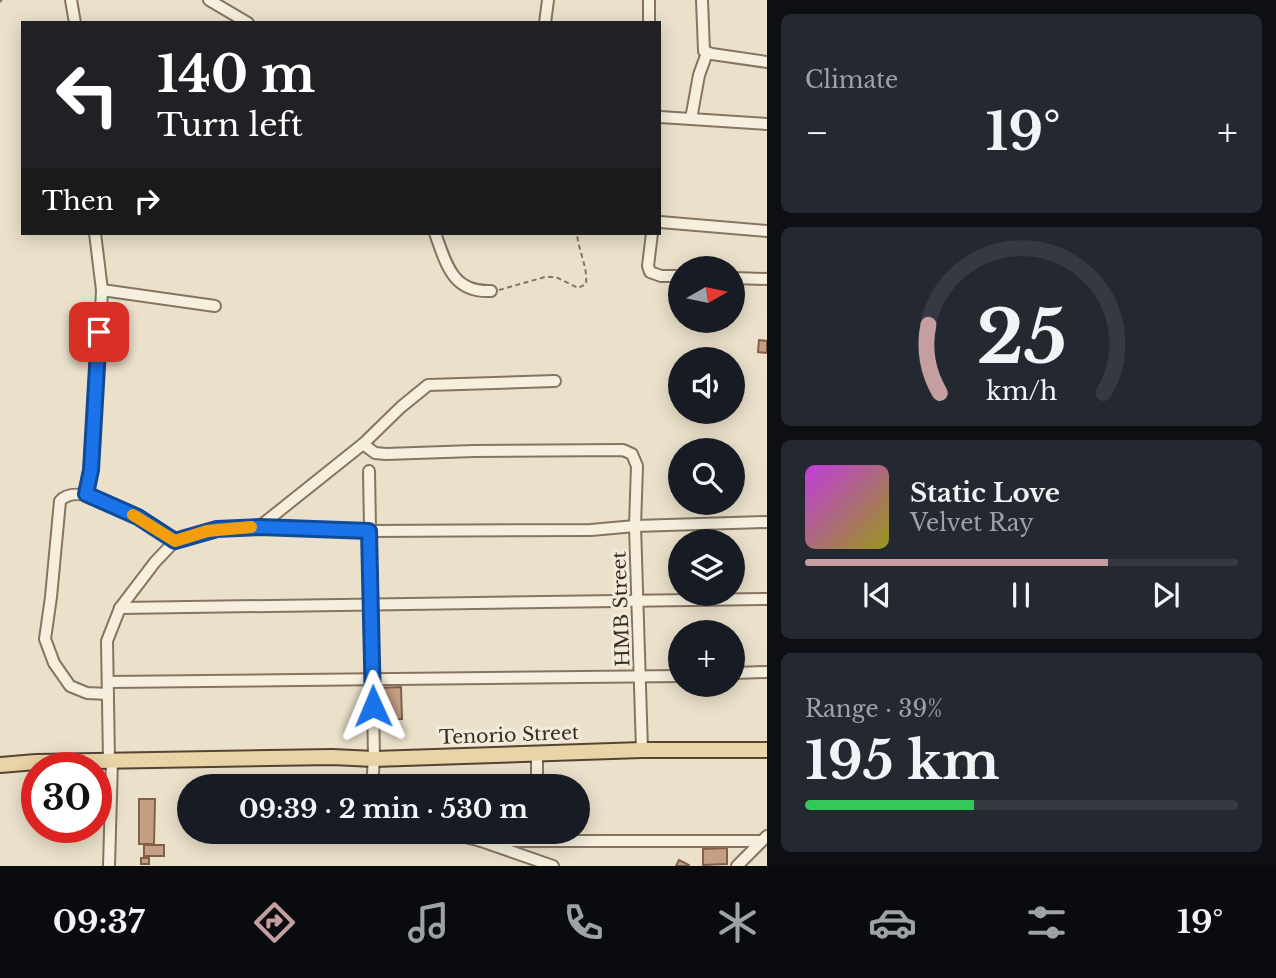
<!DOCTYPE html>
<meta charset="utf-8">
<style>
:root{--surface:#171b24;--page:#242831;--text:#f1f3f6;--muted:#9ea1a6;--line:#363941;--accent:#c59ea0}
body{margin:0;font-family:"Libre Baskerville",serif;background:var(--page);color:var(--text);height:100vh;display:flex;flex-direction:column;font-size:26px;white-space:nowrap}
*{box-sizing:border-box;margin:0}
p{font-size:23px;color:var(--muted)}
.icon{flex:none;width:38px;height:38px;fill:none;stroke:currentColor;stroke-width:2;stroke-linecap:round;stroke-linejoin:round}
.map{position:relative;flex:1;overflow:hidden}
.drawer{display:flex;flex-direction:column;gap:14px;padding:14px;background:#0d0f14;width:509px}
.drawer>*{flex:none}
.banner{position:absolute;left:21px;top:21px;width:640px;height:214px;border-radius:0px;box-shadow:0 4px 18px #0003;background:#202124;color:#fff;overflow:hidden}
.needle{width:46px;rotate:81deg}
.controls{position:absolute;left:668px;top:256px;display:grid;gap:14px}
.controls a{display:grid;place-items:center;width:77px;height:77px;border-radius:50%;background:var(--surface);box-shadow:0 4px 18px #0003;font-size:35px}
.speed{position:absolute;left:21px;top:752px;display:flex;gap:14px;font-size:35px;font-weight:700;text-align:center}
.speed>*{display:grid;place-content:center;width:91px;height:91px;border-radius:50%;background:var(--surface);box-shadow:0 4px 18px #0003;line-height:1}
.speed .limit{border:10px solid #d22;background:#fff;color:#111}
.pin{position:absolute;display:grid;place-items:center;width:60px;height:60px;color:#fff;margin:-30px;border-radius:14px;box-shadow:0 4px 10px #0006}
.me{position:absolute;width:77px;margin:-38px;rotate:359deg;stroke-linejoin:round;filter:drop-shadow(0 0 5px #0008)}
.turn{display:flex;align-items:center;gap:24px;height:147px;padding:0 21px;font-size:32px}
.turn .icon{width:91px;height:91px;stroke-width:2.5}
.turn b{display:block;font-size:49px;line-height:60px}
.then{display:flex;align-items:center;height:66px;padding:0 21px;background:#0003;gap:14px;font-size:26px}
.big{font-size:52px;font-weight:700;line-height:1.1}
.drawer .card{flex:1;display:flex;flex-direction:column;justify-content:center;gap:10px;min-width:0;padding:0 24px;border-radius:10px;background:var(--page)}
.drawer .dial{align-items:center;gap:0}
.dial svg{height:182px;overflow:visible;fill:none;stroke:var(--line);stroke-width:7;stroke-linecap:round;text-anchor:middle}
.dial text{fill:var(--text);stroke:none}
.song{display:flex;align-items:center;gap:21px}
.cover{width:84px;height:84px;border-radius:10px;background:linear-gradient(135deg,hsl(290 70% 55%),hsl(60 70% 35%))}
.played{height:7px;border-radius:4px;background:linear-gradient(90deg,var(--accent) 70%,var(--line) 70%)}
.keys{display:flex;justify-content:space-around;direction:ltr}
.heat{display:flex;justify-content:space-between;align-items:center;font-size:38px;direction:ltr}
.charge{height:10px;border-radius:5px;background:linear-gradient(90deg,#34c759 39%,var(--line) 0)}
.trip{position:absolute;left:177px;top:774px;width:413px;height:70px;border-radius:35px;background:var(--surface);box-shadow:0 4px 18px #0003;font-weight:700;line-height:70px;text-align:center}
.dock{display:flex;height:112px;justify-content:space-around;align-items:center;background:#090b0e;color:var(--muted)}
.dock .icon{width:49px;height:49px}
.dock .current{color:var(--accent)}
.dock b{font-size:32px;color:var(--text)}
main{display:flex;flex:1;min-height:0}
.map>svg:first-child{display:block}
</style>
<main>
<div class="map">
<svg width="767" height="866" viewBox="0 0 767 866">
<rect width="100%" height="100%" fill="#ebe1cb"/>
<!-- building -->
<g fill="#c59f84" stroke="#835f48" stroke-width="2">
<path d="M759,340L767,341V353L758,352Z"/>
<path d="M401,687L402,719H378L377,688Z"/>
<path d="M182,797H189V812H183Z"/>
<path d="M139,799H155L154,844H139Z"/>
<rect x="144" y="845" width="20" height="11"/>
<path d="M727,848V864L703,865V849Z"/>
<rect x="141" y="858" width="8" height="6"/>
<path d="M679,860L689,865V866H676Z"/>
</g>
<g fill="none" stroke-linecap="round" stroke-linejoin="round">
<!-- minor casing -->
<g stroke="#867460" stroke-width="14">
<g id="minor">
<path d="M71,0L75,23"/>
<path d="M209,0L248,23"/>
<path d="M649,0V23"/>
<path d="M702,0L704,51L712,54L767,62"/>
<path d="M545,23L548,0"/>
<path d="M660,117L767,124"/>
<path d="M691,119L699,75L707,53"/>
<path d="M660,222L767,231"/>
<path d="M435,233C446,263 452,293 491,291"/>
<path d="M652,233L648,266L650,272L661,276H681"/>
<path d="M733,278L767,279"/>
<path d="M102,290L215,306"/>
<path d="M363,444L401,407L428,385L555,381"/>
<path d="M369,471L374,759L372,786"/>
<path d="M86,494L92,457L101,310L102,290L95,233"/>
<path d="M259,527L363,444L375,453L386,454L474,451L623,450L632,454L637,466L635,526L642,750"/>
<path d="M120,608L155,562L175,541L217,529L259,527L369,531L591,530L635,526L767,522"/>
<path d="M733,673L767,672"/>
<path d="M108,682L681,676"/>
<path d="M108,694L87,693L70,686L54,663L45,639L51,597L60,501C81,477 154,527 175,541"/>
<path d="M537,754V786"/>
<path d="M109,761L107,641L120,608L767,599"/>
<path d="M442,831L481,841L553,866"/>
<path d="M481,841H761"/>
<path d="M109,866L112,760"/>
<path d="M737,866L767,836"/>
</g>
</g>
<!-- major casing -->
<g stroke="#554334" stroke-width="18">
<path id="major" d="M0,765L36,762L332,757L374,759L642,750H767"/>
</g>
<!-- path -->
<g stroke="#867460" stroke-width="2" stroke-dasharray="5 3.5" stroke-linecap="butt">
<path d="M0,2L2,0"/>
<path d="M499,290L545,277H556L578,288L586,284C588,267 578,250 577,233"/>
</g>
<!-- minor -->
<use href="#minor" stroke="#f6efdd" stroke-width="10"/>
<!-- major -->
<use href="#major" stroke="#e9d4a7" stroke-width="14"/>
</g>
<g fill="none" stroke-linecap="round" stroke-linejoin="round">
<!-- route casing -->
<g stroke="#114b97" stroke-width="18">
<path id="route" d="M99,332L91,470L86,494L138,517L175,541L217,529L260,527L369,531L373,706"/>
</g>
<!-- route -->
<use href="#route" stroke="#1a73e8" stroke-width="12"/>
<!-- slow -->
<path stroke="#f59e0b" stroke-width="12" d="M133,515L175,541L207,531L251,527"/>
</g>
<g text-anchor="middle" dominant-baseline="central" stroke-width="6" stroke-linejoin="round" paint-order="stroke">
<!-- street labels -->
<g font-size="19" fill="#382d22" stroke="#f3ebd9">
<text transform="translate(621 609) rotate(-92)">HMB Street</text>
<text transform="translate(509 735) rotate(-2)">Tenorio Street</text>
</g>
</g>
</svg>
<div class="controls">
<a><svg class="needle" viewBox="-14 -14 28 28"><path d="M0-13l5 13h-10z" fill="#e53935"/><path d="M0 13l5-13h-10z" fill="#9ea1a6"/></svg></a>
<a><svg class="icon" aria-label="sound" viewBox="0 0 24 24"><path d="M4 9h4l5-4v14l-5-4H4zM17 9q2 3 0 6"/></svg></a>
<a><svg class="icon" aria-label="search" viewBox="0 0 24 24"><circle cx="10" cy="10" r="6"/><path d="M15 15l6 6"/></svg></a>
<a><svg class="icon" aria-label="layers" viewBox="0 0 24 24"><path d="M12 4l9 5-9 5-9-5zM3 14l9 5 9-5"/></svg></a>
<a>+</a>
</div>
<div class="speed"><div class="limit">30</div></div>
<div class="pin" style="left:99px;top:332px;background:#d93025"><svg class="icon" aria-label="arrive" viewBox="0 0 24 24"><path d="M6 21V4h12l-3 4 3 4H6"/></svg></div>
<svg class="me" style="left:373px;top:706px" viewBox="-20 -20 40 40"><path d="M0-17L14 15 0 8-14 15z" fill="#1a73e8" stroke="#fff" stroke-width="4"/></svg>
<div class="trip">09:39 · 2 min · 530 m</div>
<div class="banner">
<div class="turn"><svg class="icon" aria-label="left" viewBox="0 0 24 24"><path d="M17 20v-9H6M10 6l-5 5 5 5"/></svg><div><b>140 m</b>Turn left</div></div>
<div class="then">Then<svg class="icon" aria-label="right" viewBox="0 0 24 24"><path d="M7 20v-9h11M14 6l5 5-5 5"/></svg></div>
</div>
</div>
<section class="drawer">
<div class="card"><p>Climate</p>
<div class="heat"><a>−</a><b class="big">19°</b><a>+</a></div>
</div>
<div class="card dial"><svg viewBox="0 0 100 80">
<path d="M14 69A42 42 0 1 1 86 69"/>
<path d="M14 69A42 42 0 0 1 9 39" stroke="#c59ea0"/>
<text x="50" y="56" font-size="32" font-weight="700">25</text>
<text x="50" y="72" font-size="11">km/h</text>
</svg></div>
<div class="card">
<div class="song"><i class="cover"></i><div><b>Static Love</b><p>Velvet Ray</p></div></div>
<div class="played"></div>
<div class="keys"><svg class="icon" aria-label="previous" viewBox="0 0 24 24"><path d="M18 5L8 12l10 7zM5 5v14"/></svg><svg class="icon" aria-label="pause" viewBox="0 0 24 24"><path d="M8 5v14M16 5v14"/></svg><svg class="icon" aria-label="next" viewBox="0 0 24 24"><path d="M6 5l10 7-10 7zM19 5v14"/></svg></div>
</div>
<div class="card"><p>Range · 39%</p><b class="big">195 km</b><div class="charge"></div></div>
</section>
</main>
<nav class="dock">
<b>09:37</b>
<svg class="icon current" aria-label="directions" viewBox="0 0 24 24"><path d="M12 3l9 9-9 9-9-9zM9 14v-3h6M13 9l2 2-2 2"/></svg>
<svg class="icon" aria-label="music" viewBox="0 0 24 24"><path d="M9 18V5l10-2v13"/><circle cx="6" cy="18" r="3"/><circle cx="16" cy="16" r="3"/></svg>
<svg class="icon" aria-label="phone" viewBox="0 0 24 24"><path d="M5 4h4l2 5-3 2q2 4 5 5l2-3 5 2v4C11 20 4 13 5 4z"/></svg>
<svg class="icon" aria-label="climate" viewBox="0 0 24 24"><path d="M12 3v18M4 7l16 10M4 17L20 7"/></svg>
<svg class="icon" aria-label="car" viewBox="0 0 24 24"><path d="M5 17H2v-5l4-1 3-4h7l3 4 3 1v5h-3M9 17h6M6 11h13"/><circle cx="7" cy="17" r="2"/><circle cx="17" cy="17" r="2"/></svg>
<svg class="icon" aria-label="filters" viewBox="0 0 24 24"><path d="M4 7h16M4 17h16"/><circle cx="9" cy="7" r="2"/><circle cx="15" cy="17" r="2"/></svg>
<b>19°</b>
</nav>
